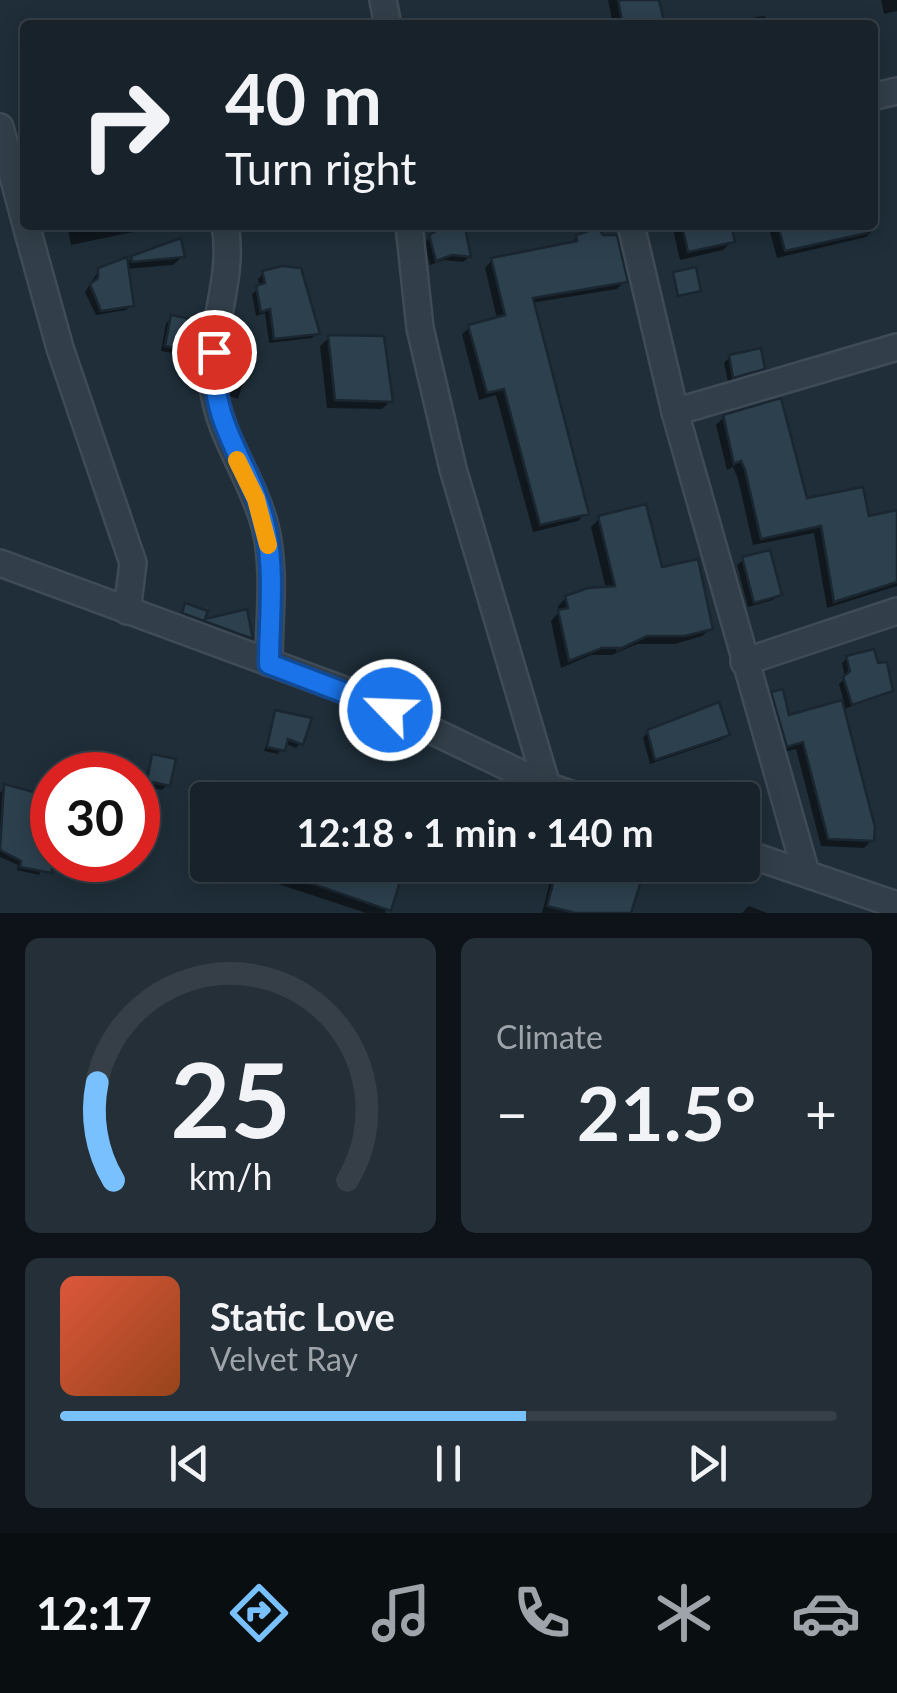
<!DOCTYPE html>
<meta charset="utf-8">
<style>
:root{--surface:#17222b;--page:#242f37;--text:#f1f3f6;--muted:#9ea4a9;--line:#363f47;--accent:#79c0ff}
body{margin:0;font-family:Lato,sans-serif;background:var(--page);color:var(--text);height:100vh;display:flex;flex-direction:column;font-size:38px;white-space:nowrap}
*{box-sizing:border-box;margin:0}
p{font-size:32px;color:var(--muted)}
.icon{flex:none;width:55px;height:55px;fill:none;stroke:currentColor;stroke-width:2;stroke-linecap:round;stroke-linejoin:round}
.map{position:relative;height:913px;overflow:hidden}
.side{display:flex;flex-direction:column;gap:25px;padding:25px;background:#0d1318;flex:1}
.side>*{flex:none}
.guide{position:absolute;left:20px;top:20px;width:858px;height:210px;border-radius:10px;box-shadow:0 5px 25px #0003,0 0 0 2px var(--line);background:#17222b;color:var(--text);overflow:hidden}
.speed{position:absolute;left:30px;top:752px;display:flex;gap:20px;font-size:50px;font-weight:700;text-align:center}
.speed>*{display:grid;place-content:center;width:130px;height:130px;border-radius:50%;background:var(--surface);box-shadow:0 5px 25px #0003,0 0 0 2px var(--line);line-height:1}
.speed .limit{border:15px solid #d22;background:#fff;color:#111}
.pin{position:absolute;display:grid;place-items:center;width:85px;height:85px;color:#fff;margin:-42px;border:5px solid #fff;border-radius:50%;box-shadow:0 2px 10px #0007}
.me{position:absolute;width:110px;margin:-55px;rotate:294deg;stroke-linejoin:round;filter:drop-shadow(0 0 8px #0008)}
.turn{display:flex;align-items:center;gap:35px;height:210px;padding:0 40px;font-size:45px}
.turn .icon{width:130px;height:130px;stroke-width:2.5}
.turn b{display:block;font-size:70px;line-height:85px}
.big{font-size:75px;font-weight:700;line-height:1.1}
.side .card{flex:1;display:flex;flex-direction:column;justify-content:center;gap:15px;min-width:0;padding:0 35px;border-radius:15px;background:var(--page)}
.side .dial{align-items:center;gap:0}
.dial svg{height:260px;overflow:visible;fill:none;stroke:var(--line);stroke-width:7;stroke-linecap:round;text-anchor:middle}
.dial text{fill:var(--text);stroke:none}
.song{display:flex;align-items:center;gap:30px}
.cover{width:120px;height:120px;border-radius:15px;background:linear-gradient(135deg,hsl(10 70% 55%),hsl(20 70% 35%))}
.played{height:10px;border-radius:5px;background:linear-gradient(90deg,var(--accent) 60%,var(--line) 60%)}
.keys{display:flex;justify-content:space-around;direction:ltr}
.heat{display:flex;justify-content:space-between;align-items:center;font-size:55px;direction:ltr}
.side .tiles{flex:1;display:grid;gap:25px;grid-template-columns:1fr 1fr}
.card:last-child{grid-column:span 2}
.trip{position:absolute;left:190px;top:782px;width:570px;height:100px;border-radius:10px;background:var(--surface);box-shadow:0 5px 25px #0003,0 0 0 2px var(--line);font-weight:700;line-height:100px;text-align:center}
.tab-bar{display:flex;height:160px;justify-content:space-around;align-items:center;background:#090e11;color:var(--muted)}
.tab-bar .icon{width:70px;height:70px}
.tab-bar .current{color:var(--accent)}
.tab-bar b{font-size:45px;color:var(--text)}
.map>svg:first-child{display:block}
</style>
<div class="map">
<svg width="897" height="913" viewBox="0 0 897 913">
<rect width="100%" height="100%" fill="#1f2e39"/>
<!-- shadow -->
<g fill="#0007">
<path d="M608,0H657L662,25H613Z"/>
<path d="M881,0H897V11L884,14Z"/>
<path d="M765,16L767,25H748L756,17Z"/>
<path d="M25,138V165L18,167L12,147Z"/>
<path d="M872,219L875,228L866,237L777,258L768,225H872Z"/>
<path d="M67,225H167L71,245Z"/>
<path d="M672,225H729L732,241L723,250L680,260Z"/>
<path d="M430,237L469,257L463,262L444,260L430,265L424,243Z"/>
<path d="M577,237L625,281L617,289L531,303L586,513L578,521L533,532L496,395L479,400L462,334L470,327L497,319L485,268L492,260L568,246Z"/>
<path d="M182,257L173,265L126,269L131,305L126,310L96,315L85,292L99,270L126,264L132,258Z"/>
<path d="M263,274L317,333L312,338L269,343L265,313L256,316L252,294L260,288L258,279Z"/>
<path d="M172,318L195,351L189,356L161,351L166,323Z"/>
<path d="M329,338L390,401L382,409L327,408L320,346Z"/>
<path d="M730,357L762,368L728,382L724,363Z"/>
<path d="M230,377L244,381L238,399L230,396Z"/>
<path d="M724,417L805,501L868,519L897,518V586L827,608L814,533L753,545L738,479L733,467L727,470L716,425Z"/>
<path d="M599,519L660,570L711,628L702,636L675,644H637L612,655H591L561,668L551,621L559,612L558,606L566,598L606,589L591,527Z"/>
<path d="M743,560L779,594L773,600L748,607L737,565Z"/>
<path d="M245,612L249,640L202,622Z"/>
<path d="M847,658L891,690L842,710L872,840L864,848L821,846L796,749L780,753L765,702L773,694L787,718L844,702L839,684L845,678L842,663Z"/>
<path d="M717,705L727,734L721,740L650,764L643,738L648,732Z"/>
<path d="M276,713L300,743L296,748L284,743L278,754L264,751Z"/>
<path d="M152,757L168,784L162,790L142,786Z"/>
<path d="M5,787L52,800V838L39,875L17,870L18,865L0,857V793Z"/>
<path d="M258,865H402L385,913H366L254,876Z"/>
<path d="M554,865H583L638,882L628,913H542Z"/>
<path d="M749,906L767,913H742Z"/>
</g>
<!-- building -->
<g fill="#2d404e" stroke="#1a2630" stroke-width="2.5">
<path d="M618,0H659L665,25H623Z"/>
<path d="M448,225L465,227L471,257L452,255L436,261L429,235Z"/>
<path d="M682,225H731L735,242L688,252Z"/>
<path d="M778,225H866L867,233L785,251Z"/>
<path d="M598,228L603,235H617L628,282L533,298L589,514L540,525L504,389L487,393L468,325L505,315L491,258L577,241L576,235Z"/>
<path d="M181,238L185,257L132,262L131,256Z"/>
<path d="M127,257L134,306L101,311L90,284L98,278V268Z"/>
<path d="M282,266L301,268L320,334L274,339L270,309L261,312L256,286L265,283L262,271Z"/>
<path d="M696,267L701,291L678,296L673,272Z"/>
<path d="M171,315L201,321L197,352L165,346Z"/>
<path d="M328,335L384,336L393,402L335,400Z"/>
<path d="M761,348L765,369L733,378L729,355Z"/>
<path d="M781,398L807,498L863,487L869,516L897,510V582L834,602L821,526L761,539L745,470L741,461L734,464L723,415Z"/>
<path d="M646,504L662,567L698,559L713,629L685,636H647L616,651L622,648H602L569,661L558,610L568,608L565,596L588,588L615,586L598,516Z"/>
<path d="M770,550L782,595L754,603L742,557Z"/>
<path d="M185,603L208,611L205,619L247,609L253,639L182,613Z"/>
<path d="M874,649L878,663L887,662L893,691L852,705L843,677L850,671L846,656Z"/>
<path d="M783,689L789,715L842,700L875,827L874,841L828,839L803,742L787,747L771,692Z"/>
<path d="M719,702L730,735L655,760L647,730Z"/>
<path d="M275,710L312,718L303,745L288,739L285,751L267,747Z"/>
<path d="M152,754L176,759L170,786L147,781Z"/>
<path d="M4,784L52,797V873L20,867L21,861L0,850Z"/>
<path d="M258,865H405L391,911Z"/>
<path d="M558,865H591L641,881L631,913H575L547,906Z"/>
</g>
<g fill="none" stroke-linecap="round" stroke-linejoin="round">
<!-- street casing -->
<g stroke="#3f4b56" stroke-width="30">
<g id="street">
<path d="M383,0L388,25"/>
<path d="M872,97L897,91"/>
<path d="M0,127L25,221"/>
<path d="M26,225L60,348L133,563L127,611"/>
<path d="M225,225C235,278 208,330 213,384C218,436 252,476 265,526C276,570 269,619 269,663"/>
<path d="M409,225L420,328L453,469L547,786"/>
<path d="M631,225L675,412L806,873"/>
<path d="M675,412L897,347"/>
<path d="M0,563L358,695L547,786L588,800"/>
<path d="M744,662L897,611"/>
<path d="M742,852L897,905"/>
</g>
</g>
<!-- street -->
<use href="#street" stroke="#323f4a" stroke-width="25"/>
</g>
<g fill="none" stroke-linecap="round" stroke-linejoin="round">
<!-- route casing -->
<g stroke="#114b97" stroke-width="25">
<path id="route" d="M214,352C210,431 252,461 266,530C275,573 269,620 269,664L390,710"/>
</g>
<!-- route -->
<use href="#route" stroke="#1a73e8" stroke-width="18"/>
<!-- slow -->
<path stroke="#f59e0b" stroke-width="18" d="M237,460L256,499L268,545"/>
</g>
</svg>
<div class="speed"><div class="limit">30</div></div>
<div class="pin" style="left:214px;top:352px;background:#d93025"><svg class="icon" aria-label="arrive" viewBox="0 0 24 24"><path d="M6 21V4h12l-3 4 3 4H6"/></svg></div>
<svg class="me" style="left:390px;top:710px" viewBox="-20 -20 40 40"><circle r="17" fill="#1a73e8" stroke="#fff" stroke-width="3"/><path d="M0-11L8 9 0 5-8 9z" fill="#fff"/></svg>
<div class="trip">12:18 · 1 min · 140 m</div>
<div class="guide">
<div class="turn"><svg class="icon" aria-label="right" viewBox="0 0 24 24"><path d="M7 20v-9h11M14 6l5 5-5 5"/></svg><div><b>40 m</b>Turn right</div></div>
</div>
</div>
<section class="side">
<div class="tiles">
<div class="card dial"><svg viewBox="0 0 100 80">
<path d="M14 69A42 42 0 1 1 86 69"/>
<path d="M14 69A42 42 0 0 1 9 39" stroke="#79c0ff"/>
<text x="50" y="56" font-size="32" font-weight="700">25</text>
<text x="50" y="72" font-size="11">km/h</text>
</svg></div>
<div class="card"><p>Climate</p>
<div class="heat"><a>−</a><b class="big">21.5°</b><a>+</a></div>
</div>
<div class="card">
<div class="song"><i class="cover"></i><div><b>Static Love</b><p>Velvet Ray</p></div></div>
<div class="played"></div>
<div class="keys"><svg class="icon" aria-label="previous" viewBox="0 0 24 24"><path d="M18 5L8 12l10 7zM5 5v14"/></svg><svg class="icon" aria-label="pause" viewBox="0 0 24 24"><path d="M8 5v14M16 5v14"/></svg><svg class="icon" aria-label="next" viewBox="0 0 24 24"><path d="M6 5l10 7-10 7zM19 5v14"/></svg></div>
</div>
</div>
</section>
<nav class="tab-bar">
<b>12:17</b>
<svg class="icon current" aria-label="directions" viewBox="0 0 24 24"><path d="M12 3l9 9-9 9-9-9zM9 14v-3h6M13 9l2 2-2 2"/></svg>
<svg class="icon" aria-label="music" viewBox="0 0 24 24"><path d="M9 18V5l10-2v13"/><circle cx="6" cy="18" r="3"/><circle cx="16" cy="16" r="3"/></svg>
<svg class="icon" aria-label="phone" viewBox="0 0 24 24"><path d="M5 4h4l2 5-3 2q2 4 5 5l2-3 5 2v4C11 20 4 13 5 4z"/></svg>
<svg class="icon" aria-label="climate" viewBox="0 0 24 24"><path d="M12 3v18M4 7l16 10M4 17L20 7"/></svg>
<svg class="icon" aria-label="car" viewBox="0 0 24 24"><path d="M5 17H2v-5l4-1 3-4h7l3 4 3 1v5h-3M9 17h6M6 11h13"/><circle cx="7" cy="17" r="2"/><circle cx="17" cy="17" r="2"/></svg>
</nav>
